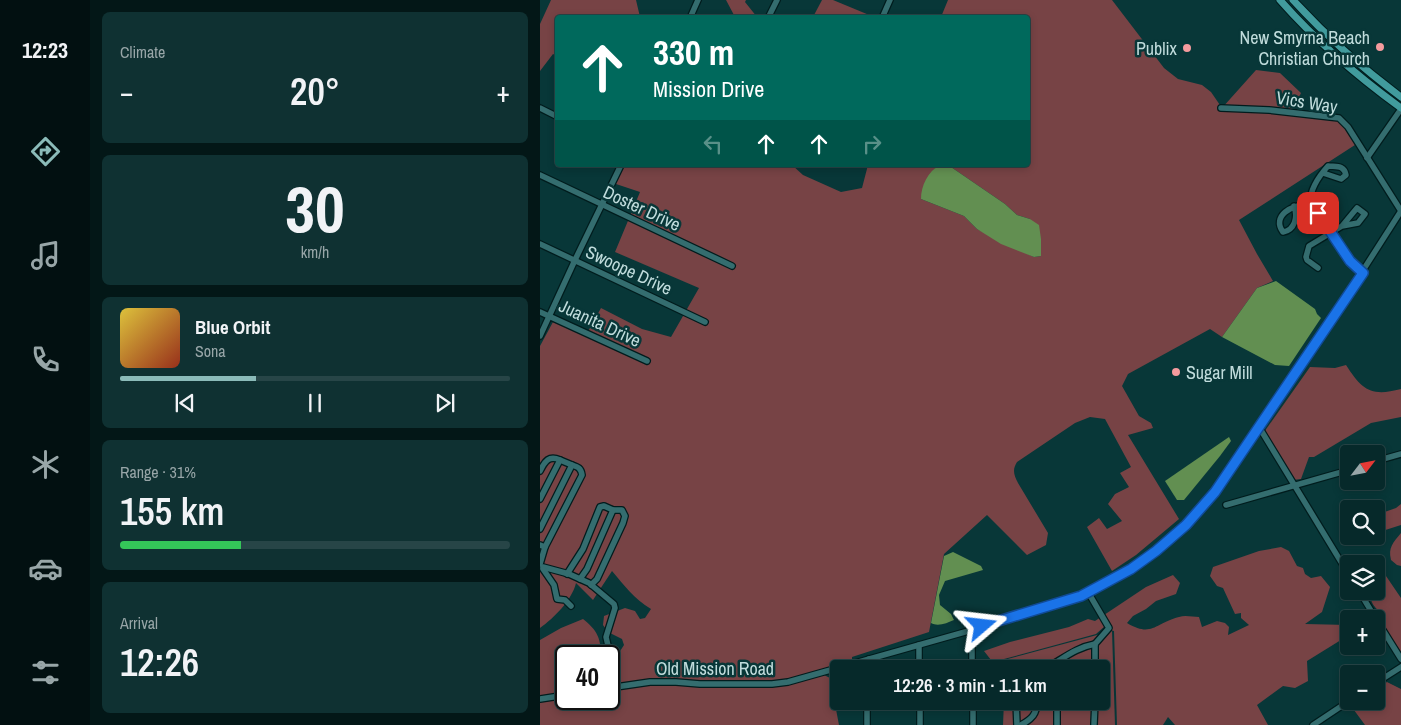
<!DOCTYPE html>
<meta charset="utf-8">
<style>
:root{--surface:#06292a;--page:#0f3132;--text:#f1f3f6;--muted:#98a6a8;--line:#274547;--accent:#8bbbb9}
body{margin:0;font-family:"Archivo Narrow",sans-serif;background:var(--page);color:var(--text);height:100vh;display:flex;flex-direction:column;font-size:19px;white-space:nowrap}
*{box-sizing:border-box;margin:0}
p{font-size:16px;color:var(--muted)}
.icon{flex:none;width:28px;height:28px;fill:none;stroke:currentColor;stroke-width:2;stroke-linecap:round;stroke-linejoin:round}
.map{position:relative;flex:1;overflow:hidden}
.details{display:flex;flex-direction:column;gap:12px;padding:12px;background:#031717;width:450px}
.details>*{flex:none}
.guide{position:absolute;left:15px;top:15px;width:475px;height:152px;border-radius:5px;box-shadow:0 2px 8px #0003,0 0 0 1px var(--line);background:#00695c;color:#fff;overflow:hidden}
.needle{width:32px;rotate:58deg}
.fabs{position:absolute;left:800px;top:445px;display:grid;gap:10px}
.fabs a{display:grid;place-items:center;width:45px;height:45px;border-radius:5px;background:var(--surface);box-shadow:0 2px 8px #0003,0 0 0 1px var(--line);font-size:25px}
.speed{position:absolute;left:15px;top:645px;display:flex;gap:10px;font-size:25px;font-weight:700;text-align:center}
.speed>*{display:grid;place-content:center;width:65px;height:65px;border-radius:50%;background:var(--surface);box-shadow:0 2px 8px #0003,0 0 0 1px var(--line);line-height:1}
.speed .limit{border:2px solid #111;border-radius:8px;background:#fff;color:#111}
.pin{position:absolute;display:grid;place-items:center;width:42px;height:42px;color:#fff;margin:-21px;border-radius:10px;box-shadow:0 2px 8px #0006}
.me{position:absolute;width:55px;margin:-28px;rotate:73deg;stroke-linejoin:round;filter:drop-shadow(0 0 4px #0008)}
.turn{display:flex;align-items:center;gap:18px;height:105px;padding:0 15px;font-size:22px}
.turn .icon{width:65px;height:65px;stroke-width:2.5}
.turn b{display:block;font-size:35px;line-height:42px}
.lanes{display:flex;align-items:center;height:48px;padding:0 15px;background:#0003;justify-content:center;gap:25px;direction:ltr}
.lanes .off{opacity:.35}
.big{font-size:38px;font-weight:600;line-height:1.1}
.details .tile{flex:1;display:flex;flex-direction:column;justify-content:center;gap:8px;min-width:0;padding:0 18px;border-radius:8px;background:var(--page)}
.details .dial{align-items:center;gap:0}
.dial b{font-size:65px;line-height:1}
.song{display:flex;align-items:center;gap:15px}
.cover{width:60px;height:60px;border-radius:8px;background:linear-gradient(135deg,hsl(50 70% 55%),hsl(10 70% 35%))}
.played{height:5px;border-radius:2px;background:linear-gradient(90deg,var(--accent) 35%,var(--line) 35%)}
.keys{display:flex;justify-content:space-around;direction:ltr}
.heat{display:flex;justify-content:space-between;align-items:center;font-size:28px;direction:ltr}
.charge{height:8px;border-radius:4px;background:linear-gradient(90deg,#34c759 31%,var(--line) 0)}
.trip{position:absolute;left:290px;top:660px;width:280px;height:50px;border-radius:5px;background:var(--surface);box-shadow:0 2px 8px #0003,0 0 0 1px var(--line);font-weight:600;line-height:50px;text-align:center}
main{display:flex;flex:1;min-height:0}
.tabs{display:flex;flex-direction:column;width:90px;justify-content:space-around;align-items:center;background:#021011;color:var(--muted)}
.tabs .icon{width:35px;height:35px}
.tabs .on{color:var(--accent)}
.tabs b{font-size:22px;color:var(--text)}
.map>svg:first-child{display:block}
</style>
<main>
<nav class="tabs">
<b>12:23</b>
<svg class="icon on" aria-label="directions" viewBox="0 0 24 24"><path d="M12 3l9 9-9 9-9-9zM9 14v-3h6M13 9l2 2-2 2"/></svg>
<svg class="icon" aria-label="music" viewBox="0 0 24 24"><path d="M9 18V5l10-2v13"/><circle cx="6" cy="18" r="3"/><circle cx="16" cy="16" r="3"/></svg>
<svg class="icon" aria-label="phone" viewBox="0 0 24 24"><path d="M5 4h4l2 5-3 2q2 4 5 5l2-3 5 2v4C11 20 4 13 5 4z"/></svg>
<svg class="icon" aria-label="climate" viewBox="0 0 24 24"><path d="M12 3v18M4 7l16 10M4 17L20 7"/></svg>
<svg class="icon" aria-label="car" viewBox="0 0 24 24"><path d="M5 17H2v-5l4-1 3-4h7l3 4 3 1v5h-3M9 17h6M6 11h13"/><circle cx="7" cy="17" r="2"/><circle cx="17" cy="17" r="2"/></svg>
<svg class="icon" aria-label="filters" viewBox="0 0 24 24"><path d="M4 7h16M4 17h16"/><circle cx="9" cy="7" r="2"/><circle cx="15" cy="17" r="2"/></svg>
</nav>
<section class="details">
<div class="tile"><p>Climate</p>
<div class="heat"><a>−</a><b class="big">20°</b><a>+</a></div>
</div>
<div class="tile dial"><b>30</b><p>km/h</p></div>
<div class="tile">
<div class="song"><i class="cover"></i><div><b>Blue Orbit</b><p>Sona</p></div></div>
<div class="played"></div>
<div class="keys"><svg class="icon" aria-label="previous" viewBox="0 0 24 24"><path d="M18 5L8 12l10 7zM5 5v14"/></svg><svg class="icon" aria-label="pause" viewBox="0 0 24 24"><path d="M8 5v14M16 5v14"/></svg><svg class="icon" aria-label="next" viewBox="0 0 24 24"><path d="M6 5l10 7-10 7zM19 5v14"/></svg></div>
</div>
<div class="tile"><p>Range · 31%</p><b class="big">155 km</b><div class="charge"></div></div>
<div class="tile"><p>Arrival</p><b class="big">12:26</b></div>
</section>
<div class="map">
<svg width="861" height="725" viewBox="0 0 861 725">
<rect width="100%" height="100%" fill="#083738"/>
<!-- green -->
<g fill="#774345">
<path d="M11,0H96L100,17L18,18L17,56L13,54L0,71V24Z"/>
<path d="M186,0H206L205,2L217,17H195Z"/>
<path d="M282,0H293L334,17H273Z"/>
<path d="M408,0H572L624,68L638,79L662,85L671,92L682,108L716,70L740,73L761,93L750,116L802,117L818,143L699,220L717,254L733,281L717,288L682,337L670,329L588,374L582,386L599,416L611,423L613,428L588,435L639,519L596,555L572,571L547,527L559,518L567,529L582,521L568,504L575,494L589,487L580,473L591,467L565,419L550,417L535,423L477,462C472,470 474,475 478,483L508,533L506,545L487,555L447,515L404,554L389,632L312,657V662L248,680L232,682H161L69,686V662H73L84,645L82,639L68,632L63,625L64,616L85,608L95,611L100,619L105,618L111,609C94,599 84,585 72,571L53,600L36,583C32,600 14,618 0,628V346L13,322L46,335L61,308L102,329L131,337L159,288L75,252L100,192L73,183L80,165H252L263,175L301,192L322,188L328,165H400L396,167L381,199L424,216L437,229L494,257L501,256V250L490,219L477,215L465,204L411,167L405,165H488V18L401,17Z"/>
<path d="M806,365C822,390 831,397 861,389V417L831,423L774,457H769L761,479L753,480L722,435L770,367L795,368Z"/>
<path d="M861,504V525L836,533V515L856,508Z"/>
<path d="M861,533V566L857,565L851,560C848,547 853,543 861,533Z"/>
<path d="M741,547L749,551L757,566L763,568L765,574L771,578L781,576L790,587L782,612L765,624L809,625V635L767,661L768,681L755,688L743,686L717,705L728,725H635L628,717L623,725H577L574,631L570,630L565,626L556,634L464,659L462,669H458L444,651L470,642L529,627L548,619L555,621L606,587L633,575L640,583L636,594L616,601L606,609L593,616L587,623C612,638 615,623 639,617C645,615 653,617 659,617L662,627L677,621L685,623L689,627L688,635L709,625L701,618V613L695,614L683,588L677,586L670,576L673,567L719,551Z"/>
<path d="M841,575L846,576L861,598V652L844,627L845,615C836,609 828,603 832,591H836V584L840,581Z"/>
<path d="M43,619C57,630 61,638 61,656H26V693L0,697V640L21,628Z"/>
<path d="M572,631L575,725H463L464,701H561V669H464V660Z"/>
<path d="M282,674L290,678L299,725H0V701L26,697V699H69V690L110,684L245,685Z"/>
<path d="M847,682L861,689V725H825L811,706L817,701H836V689Z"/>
</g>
<!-- water -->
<g fill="#628f51">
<path d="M400,165L411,167L465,204L477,215L490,219L499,225L501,239V256L494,257L461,244L437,229L424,216L381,199C381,186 388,171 400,165Z"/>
<path d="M736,281L775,309L777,314L781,318L749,366L735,365L682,337L717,288Z"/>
<path d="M689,437L691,441L680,456L644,500H637L625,481Z"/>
<path d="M413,552L441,566L443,570L405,581L399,595L400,605L411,614L414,620C407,623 398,627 391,623L404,556Z"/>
</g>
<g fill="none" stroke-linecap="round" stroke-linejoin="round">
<!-- minor casing -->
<g stroke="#001c1d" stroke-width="8">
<g id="minor">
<path d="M150,18L158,0"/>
<path d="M228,18L237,0"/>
<path d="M342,18L350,0"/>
<path d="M0,108L18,117"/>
<path d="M681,108L729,110L799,118L808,127L861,211"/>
<path d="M827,158L861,109"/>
<path d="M0,175L192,266"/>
<path d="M770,203L774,204L776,207L775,210L772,213L767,211L766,206L770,203C770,189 779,176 788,166C797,167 804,165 806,175L801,179L783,173"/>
<path d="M754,206C758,217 755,230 743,232C731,216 753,204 766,205"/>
<path d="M775,210L810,261L823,273"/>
<path d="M0,244L165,322"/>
<path d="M778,268L767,260L766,257L769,246L802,226L817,208L825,214L818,223L802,226"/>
<path d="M0,312L107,361"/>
<path d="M0,336L35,260L81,165"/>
<path d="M719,427L809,575"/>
<path d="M836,461L861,454"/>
<path d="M0,471C5,461 9,455 20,460"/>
<path d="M0,499L20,460L32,465L0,529"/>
<path d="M686,505L809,470"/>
<path d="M0,545L5,547L0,564"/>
<path d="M5,547L42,475C41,468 38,467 32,465"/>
<path d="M3,567L29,574L49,583L74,604L75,608L66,637L69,650L67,656"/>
<path d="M3,569L14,585L17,599L25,600L31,606"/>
<path d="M27,574L43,549L60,507L64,506L73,510H82L85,516L83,523L57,579L51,585"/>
<path d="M40,579L47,569L73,510"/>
<path d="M819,591L836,619"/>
<path d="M548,592L569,628L555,644V669"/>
<path d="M836,619L861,659"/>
<path d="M432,630V669"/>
<path d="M379,645V669"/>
<path d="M328,669L329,659"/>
<path d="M504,669C522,660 534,648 555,644"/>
<path d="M836,683L861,667"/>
<path d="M69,688L110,682H136L160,684H232L248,682L432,630L541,596L591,569L616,551L646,525L675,492L770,353L861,211"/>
<path d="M0,699L26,695"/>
<path d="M380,701V725"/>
<path d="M433,701V725"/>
<path d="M476,701L477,725"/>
<path d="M517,701V725"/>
<path d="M554,724L555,701"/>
<path d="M327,725V701"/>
<path d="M481,725C492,719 497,714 497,701"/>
<path d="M773,725L809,701"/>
</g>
</g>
<!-- major casing -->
<g stroke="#001c1d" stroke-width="9">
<g id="major">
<path d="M740,0C776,41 817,76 861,108"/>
<path d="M753,0C786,36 822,68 861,97"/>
</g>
</g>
<!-- minor -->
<use href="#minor" stroke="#346d6f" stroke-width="5.5"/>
<!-- major -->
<use href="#major" stroke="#419b9d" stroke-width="7"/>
</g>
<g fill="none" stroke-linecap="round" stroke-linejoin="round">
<!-- route casing -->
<g stroke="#114b97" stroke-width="12">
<path id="route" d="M442,626L541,596L591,569L616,551L646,525L675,492L823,273L810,261L778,213"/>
</g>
<!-- route -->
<use href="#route" stroke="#1a73e8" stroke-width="9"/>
</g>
<!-- markers -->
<g fill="#f59b9e" stroke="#083738" stroke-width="2">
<circle cx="840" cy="47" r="5"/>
<circle cx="647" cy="48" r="5"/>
<circle cx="636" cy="372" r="5"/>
</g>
<g text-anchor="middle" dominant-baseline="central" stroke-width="5" stroke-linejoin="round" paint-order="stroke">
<!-- poi labels -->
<g font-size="18" fill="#c0dcdc" stroke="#083738" text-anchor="end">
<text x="830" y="37">New Smyrna Beach<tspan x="830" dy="21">Christian Church</tspan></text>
<text x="637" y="48">Publix</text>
<text x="646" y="372" text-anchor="start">Sugar Mill</text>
</g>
<!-- street labels -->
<g font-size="18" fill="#c0dcdc" stroke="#083738">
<text transform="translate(767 102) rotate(9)">Vics Way</text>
<text transform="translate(102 208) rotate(25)">Doster Drive</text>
<text transform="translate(89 270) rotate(25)">Swoope Drive</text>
<text transform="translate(60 323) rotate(25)">Juanita Drive</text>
<text x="175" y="668">Old Mission Road</text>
</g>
</g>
</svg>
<div class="fabs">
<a><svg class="needle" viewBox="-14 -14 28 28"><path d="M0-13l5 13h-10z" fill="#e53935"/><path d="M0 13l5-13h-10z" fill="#98a6a8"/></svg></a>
<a><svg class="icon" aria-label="search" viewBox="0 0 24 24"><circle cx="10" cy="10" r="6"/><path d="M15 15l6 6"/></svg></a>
<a><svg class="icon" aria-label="layers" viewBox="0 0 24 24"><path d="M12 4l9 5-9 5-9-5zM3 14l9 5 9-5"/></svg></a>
<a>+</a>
<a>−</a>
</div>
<div class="speed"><div class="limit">40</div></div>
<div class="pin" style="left:778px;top:213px;background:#d93025"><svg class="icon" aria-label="arrive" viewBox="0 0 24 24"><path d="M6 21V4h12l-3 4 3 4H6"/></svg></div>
<svg class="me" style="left:442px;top:626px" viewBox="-20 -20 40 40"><path d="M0-17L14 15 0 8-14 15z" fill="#1a73e8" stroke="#fff" stroke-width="4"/></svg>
<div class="trip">12:26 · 3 min · 1.1 km</div>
<div class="guide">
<div class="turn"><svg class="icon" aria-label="ahead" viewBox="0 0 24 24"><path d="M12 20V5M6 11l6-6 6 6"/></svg><div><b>330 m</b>Mission Drive</div></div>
<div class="lanes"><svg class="icon off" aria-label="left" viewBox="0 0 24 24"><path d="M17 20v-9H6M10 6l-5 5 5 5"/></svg><svg class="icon" aria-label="ahead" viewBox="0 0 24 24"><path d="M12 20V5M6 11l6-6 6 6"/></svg><svg class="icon" aria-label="ahead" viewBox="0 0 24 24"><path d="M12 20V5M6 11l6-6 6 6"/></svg><svg class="icon off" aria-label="right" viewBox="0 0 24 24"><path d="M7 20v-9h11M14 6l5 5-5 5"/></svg></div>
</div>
</div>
</main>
